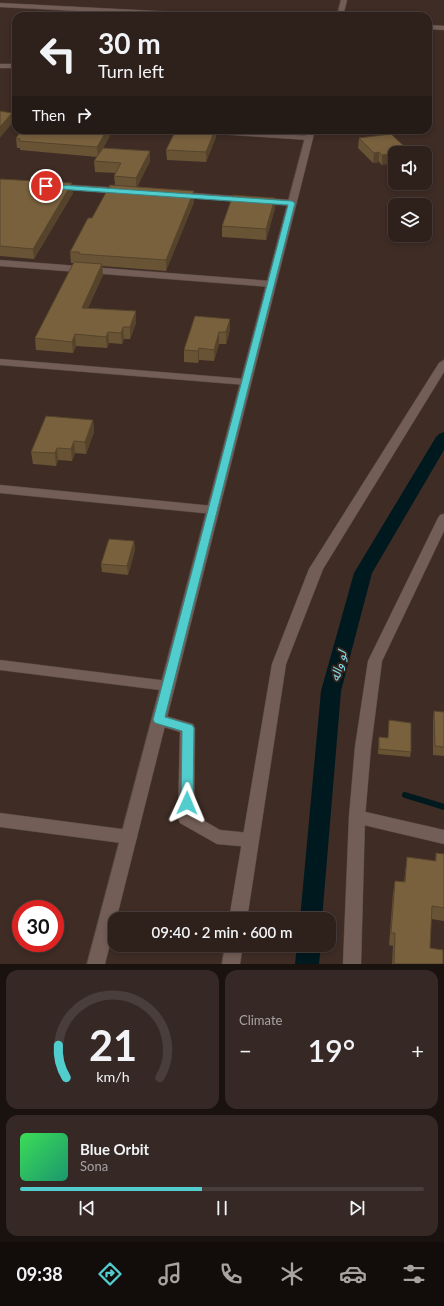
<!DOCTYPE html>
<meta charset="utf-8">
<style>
:root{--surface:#2e211c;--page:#362925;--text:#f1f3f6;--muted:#a7a3a3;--line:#493e3b;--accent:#52cdce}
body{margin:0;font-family:Lato,"Noto Sans Arabic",sans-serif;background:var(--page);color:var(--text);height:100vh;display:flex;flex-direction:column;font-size:15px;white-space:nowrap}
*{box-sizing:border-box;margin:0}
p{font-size:13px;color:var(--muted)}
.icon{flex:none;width:22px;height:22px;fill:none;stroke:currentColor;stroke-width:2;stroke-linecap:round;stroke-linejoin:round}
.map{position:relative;height:964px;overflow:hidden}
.side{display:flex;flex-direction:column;gap:6px;padding:6px;background:#19120f;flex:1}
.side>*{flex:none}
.hud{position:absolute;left:12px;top:12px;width:420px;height:122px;border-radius:12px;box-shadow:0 2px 6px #0003,0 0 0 1px var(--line);background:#2e211c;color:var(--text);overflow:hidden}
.fabs{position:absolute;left:388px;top:146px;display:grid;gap:8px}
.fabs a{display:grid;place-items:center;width:44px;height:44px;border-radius:8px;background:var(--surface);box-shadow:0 2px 6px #0003,0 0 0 1px var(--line);font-size:20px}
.speed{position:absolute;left:12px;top:900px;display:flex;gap:8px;font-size:20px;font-weight:700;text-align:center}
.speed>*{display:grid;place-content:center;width:52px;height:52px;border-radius:50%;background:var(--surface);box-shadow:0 2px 6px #0003,0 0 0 1px var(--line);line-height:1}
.speed .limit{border:6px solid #d22;background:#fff;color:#111}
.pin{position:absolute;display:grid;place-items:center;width:34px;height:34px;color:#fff;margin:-17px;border:2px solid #fff;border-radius:50%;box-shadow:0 1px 4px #0007}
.me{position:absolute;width:44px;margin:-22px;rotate:1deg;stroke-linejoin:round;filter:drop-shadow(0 0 3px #0008)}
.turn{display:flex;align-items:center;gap:14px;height:84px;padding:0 20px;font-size:18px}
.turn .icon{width:52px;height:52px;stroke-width:2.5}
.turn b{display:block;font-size:28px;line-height:34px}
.then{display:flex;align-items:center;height:38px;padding:0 20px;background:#0003;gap:8px;font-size:15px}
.big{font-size:30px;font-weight:600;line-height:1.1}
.side .widget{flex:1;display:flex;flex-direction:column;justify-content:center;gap:6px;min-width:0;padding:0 14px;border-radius:12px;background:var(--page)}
.side .dial{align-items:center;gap:0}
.dial svg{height:104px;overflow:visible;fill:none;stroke:var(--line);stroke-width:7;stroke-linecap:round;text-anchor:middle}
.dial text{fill:var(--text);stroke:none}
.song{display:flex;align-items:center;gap:12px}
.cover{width:48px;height:48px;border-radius:6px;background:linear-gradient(135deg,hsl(130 70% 55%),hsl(160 70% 35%))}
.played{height:4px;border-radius:2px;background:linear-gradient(90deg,var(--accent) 45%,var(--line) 45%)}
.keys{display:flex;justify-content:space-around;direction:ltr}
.heat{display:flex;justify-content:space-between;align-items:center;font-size:22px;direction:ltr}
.side .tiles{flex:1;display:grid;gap:6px;grid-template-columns:1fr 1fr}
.widget:last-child{grid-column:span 2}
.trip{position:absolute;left:108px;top:912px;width:228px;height:40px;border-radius:12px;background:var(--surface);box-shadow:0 2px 6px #0003,0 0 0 1px var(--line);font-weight:600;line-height:40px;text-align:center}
.tab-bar{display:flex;height:64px;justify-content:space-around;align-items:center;background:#120d0b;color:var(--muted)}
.tab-bar .icon{width:28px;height:28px}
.tab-bar .current{color:var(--accent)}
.tab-bar b{font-size:18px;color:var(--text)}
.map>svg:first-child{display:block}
</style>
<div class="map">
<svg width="444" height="964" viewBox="0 0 444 964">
<rect width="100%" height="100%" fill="#3e2c25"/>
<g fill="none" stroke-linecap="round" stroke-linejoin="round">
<!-- stream -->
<path stroke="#00191e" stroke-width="6" d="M405,795L444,807"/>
<!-- canal -->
<g fill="#00191e" fill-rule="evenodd">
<path d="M444,432V450L372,573L341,691L322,919H300L321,691L354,573L436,437L439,434Z"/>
<path d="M297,945H321L319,964H295Z"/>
</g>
<!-- street casing -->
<g stroke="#574843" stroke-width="1">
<g id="street">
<rect x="0" y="64" width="16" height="4"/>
<path d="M0,116L16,117V121L0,120Z"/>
<path d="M183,130H223L309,136L313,138L309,140L187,132Z"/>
<path d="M57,184L123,188L127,191L123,194L54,189L53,187Z"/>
<path d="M179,192L292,200L296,203L292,206L176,197L175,195Z"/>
<path d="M0,260L271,281L276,284L271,287L0,266Z"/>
<path d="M0,359L246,379L251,382L246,385L0,365Z"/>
<path d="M0,485L213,506L217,507L219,510L217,513L213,514L0,493Z"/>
<path d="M0,660L168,681L173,682L175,686L173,690L168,691L0,670Z"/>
<path d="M159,714L193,724L195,728L194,815L220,830L250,833L256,835L258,840L256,845L250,847L217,844L180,823L178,818L180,732L154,724L152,720L154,716Z"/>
<path d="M357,810L444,830V844L351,822L349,817L351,812Z"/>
<path d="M0,813L129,830L135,832L137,837L135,842L129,844L0,827Z"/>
</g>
</g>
<!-- secondary casing -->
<g stroke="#574843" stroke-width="1">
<g id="secondary">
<path d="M341,0H347L343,16H337Z"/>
<path d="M0,3L214,14L217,16H177L0,7Z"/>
<path d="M428,25L444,26V30L428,29Z"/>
<path d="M307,130H315L105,964H87Z"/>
<path d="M444,360V372L323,569L286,664L247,919H229L272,664L309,569L439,363Z"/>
<path d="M444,514V531L382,661L371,747L365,817L361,964H343L349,817L355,747L368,661L438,518L440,515Z"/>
<path d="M225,945H243L240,964H222Z"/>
</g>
</g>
<!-- street -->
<use href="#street" fill="#725e56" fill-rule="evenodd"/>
<!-- secondary -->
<use href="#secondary" fill="#725e56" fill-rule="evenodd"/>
</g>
<!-- wall -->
<g fill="#685335">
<path d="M22,130H112V132L103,148L150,151V161L137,187L194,202L166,271L102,266L103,275L88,308L136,311V323L130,339H124L122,344L109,343L107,348L76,346L73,353L36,350L35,338L74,263H71L70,252L115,185L114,176L116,173L95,172L94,161L97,157L20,150V148H17L16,138Z"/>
<path d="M216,137L206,162L167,160L166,150Z"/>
<path d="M359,138L407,149L406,153H395L382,165L379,162L373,163L358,148Z"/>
<path d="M0,179L73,193L34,259L0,256Z"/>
<path d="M275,198V208L266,240L222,237V226Z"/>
<path d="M195,316L230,330L226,344H219L214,361L199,360L198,363L184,362V350Z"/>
<path d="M93,420L94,432L86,454L75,453L72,461L58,460L56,466L33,464L31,452Z"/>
<path d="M134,541L135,550L128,575L102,572L101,564Z"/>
<path d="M434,711L444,712V756L433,755V720Z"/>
<path d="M389,720L411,752L410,757L378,754L379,737L388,738Z"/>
<path d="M436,853L444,854V921L431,919L430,948L443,964H392L393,946L389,945L393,893L395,881L404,882L407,857L435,861Z"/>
</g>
<!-- shaded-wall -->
<g fill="#55442b">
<path d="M12,113L13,122L0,138V127Z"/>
<path d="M107,130H112V132L98,157L97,147Z"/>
<path d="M215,130H216V137L206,162V152Z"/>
<path d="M407,149L406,153H398V150Z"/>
<path d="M150,151V161L136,188V178Z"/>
<path d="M379,152V162L373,163L374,153Z"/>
<path d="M395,153V163L382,165V155Z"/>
<path d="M72,183L73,193L34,259L33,249Z"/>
<path d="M194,191V202L166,271V260Z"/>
<path d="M275,198V208L266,240V229Z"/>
<path d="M102,264L103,275L83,319L82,308Z"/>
<path d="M136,311V323L130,339V327Z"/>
<path d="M230,319V330L226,344V332Z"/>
<path d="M123,327L124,339L122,344L121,333Z"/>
<path d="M108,332L109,343L107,348L106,337Z"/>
<path d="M219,332V344L214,361V350Z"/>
<path d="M75,334L76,346L73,353L72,342Z"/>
<path d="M199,348V360L198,363V351Z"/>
<path d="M93,420L94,432L86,454L85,442Z"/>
<path d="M74,441L75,453L72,461L71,449Z"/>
<path d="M57,448L58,460L56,466L55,453Z"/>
<path d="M134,541L135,550L128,575L127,566Z"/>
</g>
<!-- building -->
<g fill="#79613e" stroke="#55442b">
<path d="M0,111L12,113L0,127Z"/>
<path d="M22,130H107L97,147L19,141L20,139L16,138Z"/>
<path d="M176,130H215L206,152L166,150Z"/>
<path d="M391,134L407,149L398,150L401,153L382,155L379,152L374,153L359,138Z"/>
<path d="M103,148L150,151L136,178L114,176L121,163L94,161Z"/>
<path d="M0,179L72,183L33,249L0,246Z"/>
<path d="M110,185L194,191L166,260L79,254V252H70L88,218H92Z"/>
<path d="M233,195L275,198L266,229L222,226Z"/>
<path d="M74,262L102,264L82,308L136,311L130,327H123L121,333L108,332L106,337L75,334L72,342L35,338Z"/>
<path d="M195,316L230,319L226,332H219L214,350L199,348L198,351L184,350Z"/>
<path d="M46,416L93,420L85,442L74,441L71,449L57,448L55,453L31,452Z"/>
<path d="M109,539L134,541L127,566L101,564Z"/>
<path d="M434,711L444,712V747L435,746Z"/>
<path d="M389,720L411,723V752L379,749V737L388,738Z"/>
<path d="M436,853L444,854V908L432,906L430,948L443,950V964H394L395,933H391L395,881L405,882L407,857L436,861Z"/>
</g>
<!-- route -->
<path fill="#52cdce" stroke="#358586" d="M46,184L292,201L295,203L165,717L192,725L194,728L193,803L191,807L187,808L182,807L181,803L182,731L155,723L153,720L288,205L44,188V185Z"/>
<g text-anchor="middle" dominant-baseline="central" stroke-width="4" stroke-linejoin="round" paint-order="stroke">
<!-- water labels -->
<g font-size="13" font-style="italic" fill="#7fd9e9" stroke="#33221b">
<text transform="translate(338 666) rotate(-75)">لو واله</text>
</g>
</g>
</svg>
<div class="fabs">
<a><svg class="icon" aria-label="sound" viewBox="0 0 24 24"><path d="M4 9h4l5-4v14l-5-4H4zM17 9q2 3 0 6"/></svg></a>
<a><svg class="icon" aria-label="layers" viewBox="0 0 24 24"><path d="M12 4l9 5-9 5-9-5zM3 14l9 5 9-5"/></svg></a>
</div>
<div class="speed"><div class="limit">30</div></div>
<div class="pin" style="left:46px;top:186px;background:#d93025"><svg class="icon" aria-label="arrive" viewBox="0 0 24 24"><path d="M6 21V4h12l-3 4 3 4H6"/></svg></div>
<svg class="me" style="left:187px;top:803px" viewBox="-20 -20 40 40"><path d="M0-17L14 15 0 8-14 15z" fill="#52cdce" stroke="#fff" stroke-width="4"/></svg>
<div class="trip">09:40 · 2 min · 600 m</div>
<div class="hud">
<div class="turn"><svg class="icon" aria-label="left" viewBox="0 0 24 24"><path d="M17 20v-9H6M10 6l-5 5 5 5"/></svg><div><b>30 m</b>Turn left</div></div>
<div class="then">Then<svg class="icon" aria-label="right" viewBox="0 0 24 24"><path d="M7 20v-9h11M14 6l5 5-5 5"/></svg></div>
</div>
</div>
<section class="side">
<div class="tiles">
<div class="widget dial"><svg viewBox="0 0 100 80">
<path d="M14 69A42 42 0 1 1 86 69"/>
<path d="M14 69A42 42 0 0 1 8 44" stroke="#52cdce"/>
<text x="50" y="56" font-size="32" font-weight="700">21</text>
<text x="50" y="72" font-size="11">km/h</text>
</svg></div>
<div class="widget"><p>Climate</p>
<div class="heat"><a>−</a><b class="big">19°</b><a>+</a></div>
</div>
<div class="widget">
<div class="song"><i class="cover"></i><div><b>Blue Orbit</b><p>Sona</p></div></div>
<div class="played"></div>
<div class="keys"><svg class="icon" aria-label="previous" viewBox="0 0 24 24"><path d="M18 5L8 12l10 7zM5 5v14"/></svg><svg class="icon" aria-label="pause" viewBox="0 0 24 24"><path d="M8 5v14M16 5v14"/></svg><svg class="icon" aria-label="next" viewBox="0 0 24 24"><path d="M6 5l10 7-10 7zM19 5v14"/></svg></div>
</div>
</div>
</section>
<nav class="tab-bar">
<b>09:38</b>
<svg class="icon current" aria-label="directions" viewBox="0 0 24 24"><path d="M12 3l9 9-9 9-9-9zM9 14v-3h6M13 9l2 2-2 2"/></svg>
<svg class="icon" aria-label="music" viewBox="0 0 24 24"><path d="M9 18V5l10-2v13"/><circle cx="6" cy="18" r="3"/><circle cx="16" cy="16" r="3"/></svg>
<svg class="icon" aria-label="phone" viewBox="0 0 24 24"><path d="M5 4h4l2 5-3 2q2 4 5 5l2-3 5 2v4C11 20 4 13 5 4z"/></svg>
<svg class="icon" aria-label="climate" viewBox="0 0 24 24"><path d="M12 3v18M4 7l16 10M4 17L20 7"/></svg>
<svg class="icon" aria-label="car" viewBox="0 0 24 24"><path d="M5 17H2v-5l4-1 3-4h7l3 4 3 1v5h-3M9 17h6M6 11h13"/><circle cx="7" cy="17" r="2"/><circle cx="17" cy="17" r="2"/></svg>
<svg class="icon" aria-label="filters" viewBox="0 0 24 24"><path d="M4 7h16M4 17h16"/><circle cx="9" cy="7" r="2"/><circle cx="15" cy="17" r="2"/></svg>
</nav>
